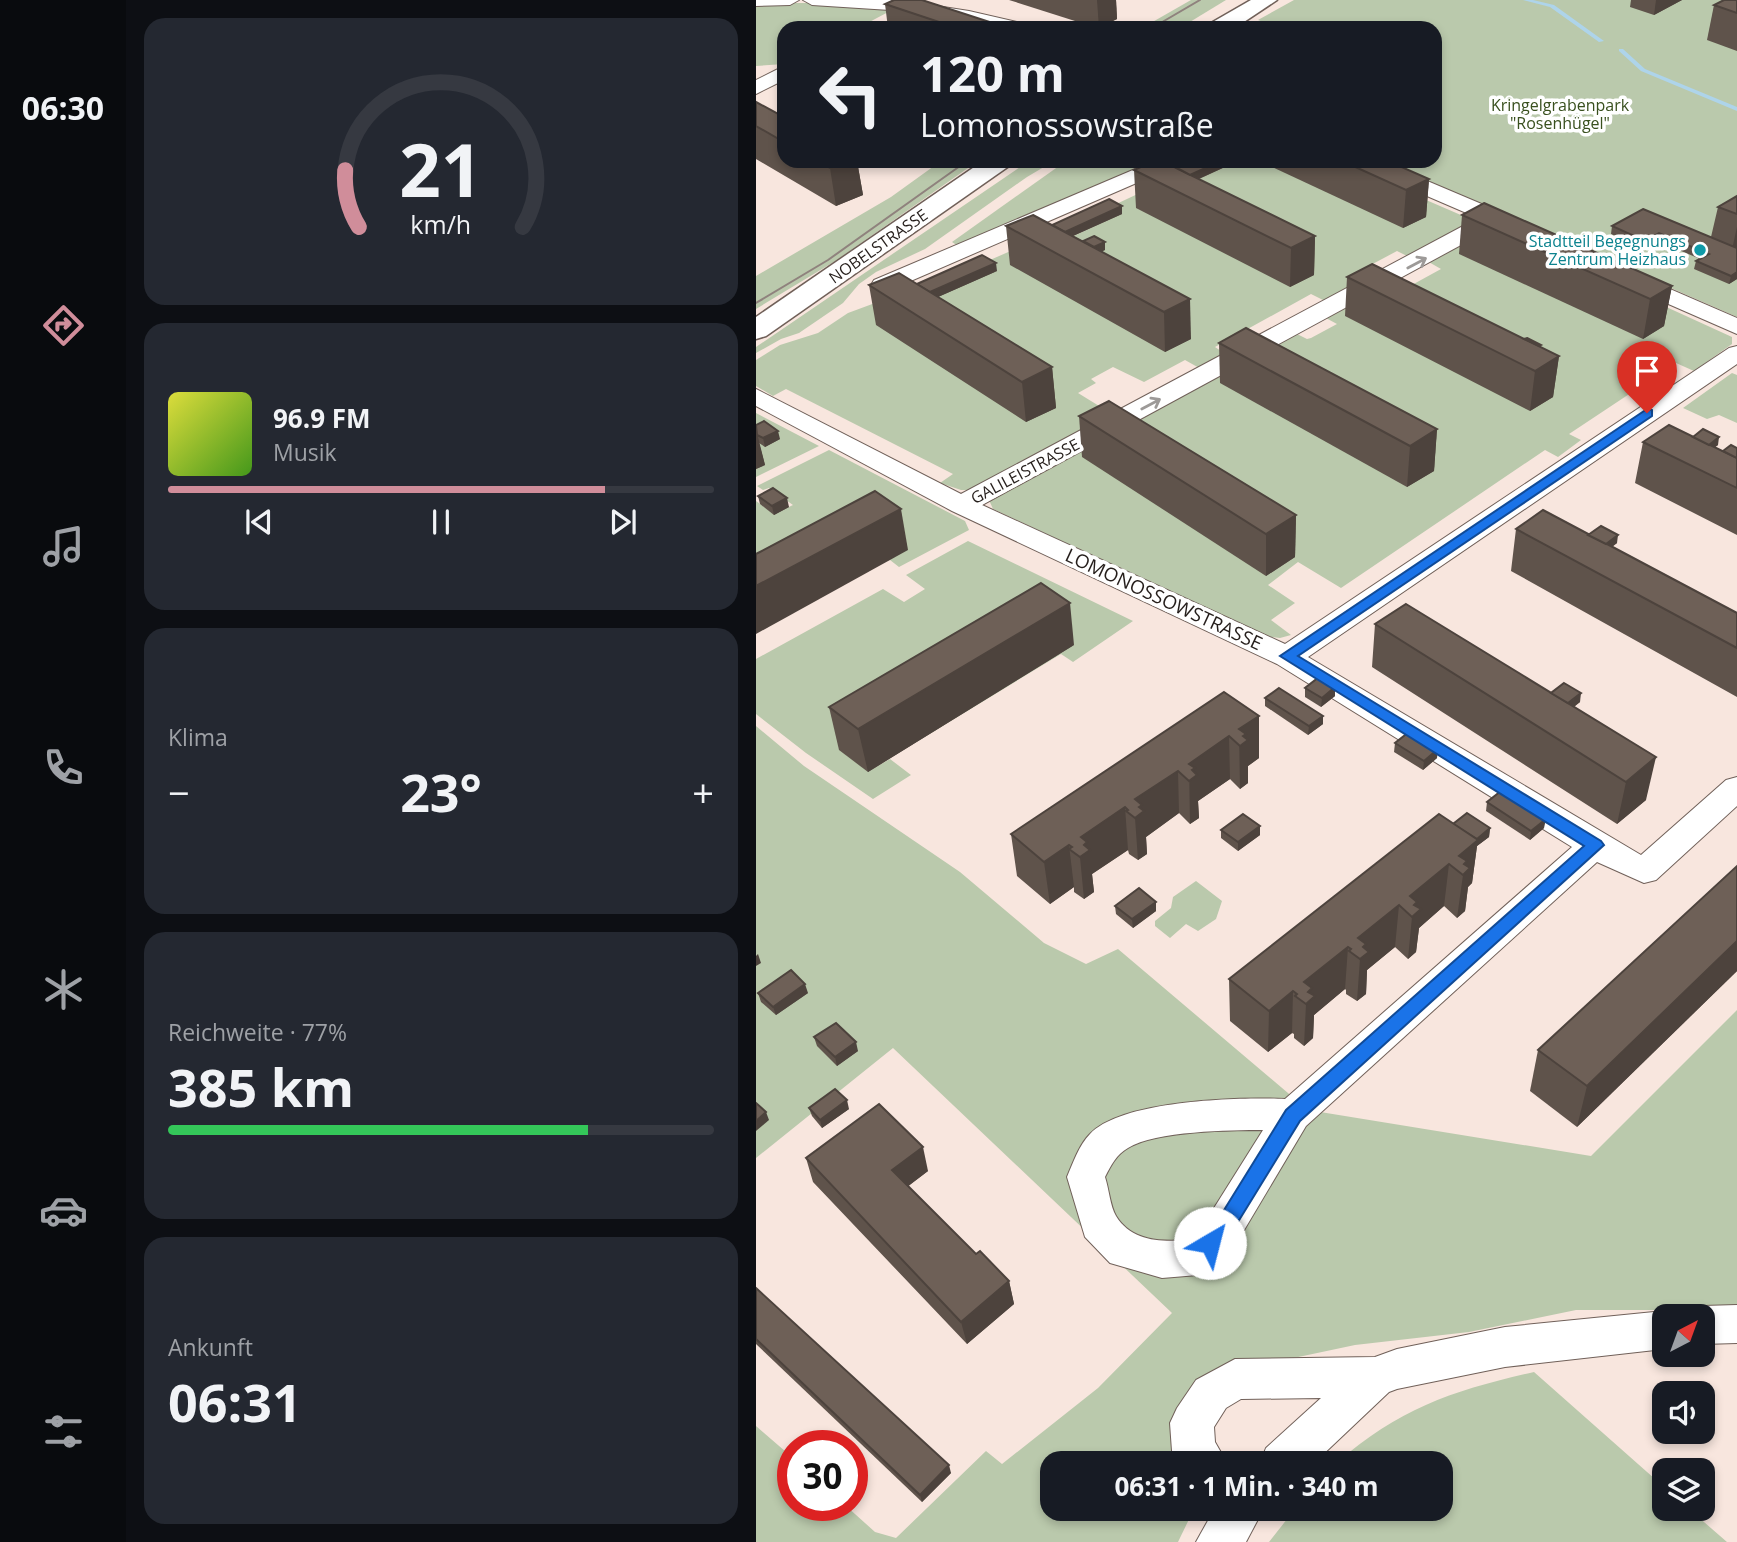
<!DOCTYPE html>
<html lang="de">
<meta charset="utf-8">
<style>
:root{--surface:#171b24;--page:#242831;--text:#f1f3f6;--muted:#9ea1a6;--line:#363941;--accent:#d08d9a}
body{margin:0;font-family:"Open Sans",sans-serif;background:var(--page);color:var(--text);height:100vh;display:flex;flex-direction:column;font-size:26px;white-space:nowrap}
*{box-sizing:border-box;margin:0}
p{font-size:23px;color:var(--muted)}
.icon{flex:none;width:38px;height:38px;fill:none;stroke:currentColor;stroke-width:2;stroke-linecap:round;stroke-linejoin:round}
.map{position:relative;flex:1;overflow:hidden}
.side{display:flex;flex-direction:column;gap:18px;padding:18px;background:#0d0f14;width:630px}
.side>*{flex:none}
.guide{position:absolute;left:21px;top:21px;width:665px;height:147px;border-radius:21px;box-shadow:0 4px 10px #0003;background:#171b24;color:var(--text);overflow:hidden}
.needle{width:46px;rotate:41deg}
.tools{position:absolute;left:896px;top:1304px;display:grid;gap:14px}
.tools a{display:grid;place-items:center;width:63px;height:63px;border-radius:14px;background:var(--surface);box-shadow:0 4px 10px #0003;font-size:35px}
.speed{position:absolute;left:21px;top:1430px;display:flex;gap:14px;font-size:35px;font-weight:700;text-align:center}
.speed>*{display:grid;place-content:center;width:91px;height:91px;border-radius:50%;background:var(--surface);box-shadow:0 4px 10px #0003;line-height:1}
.speed .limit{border:10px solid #d22;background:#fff;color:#111}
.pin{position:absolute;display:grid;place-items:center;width:60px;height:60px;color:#fff;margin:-72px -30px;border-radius:50% 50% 50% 0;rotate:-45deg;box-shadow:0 0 7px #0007}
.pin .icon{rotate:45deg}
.me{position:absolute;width:77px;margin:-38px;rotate:37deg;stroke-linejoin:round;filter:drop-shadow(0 0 5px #0008)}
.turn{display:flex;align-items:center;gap:24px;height:147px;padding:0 28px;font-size:32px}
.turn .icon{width:91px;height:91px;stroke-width:2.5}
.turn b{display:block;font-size:49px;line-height:60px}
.big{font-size:52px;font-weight:700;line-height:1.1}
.side .tile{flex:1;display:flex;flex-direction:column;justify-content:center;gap:10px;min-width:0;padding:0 24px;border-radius:21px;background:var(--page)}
.side .dial{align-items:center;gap:0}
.dial svg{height:182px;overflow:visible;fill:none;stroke:var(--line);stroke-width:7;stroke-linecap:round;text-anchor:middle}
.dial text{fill:var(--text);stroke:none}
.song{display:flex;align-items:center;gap:21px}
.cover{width:84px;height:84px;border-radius:10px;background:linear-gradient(135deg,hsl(60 70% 55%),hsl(100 70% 35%))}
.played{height:7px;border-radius:4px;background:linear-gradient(90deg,var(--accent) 80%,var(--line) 80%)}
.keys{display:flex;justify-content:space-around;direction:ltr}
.heat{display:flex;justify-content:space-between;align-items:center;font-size:38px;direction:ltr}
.charge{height:10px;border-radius:5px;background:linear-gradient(90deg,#34c759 77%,var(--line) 0)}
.trip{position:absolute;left:284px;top:1451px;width:413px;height:70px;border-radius:21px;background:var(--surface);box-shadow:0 4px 10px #0003;font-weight:700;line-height:70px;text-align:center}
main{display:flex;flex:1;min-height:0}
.tab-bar{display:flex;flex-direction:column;width:126px;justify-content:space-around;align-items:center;background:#090b0e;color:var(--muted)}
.tab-bar .icon{width:49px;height:49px}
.tab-bar .on{color:var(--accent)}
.tab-bar b{font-size:32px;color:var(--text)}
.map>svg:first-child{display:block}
</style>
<main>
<nav class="tab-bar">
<b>06:30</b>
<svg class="icon on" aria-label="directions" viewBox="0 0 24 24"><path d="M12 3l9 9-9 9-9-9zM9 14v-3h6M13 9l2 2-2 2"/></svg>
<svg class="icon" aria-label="music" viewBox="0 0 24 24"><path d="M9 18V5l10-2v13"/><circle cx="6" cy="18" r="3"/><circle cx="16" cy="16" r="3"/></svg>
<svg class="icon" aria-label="phone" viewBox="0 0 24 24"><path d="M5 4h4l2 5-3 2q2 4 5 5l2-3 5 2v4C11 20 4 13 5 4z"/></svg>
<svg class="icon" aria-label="climate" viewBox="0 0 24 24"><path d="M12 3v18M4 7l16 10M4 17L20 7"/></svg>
<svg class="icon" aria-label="car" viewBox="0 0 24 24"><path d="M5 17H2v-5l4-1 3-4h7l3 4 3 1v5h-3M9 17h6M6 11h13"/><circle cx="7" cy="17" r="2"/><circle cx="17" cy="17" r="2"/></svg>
<svg class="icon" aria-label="filters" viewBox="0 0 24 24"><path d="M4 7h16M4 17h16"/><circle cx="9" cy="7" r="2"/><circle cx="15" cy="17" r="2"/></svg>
</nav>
<section class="side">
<div class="tile dial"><svg viewBox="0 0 100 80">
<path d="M14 69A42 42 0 1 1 86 69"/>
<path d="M14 69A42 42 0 0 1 8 44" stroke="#d08d9a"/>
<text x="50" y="56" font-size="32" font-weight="700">21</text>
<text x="50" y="72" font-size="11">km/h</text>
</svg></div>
<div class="tile">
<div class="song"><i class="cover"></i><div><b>96.9 FM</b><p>Musik</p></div></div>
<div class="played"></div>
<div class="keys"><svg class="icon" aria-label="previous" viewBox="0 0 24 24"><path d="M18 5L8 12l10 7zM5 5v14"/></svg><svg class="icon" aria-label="pause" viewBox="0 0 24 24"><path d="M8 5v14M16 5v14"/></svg><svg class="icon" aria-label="next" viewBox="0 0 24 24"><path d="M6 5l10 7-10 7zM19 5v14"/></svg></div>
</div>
<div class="tile"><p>Klima</p>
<div class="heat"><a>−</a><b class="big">23°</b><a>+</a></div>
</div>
<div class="tile"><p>Reichweite · 77%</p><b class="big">385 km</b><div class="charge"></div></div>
<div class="tile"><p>Ankunft</p><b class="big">06:31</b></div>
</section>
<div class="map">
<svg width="981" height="1542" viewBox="0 0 981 1542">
<rect width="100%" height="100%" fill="#f8e6de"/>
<!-- green -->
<g fill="#bac9ac">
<path d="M435,0H470L424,28H386Z"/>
<path d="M538,0H981V317L625,161H679V28H522L502,20Z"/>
<path d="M0,3H75L138,9L102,28H28V64L0,66Z"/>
<path d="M185,161H222L81,260L0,309V276L135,197Z"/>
<path d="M273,161H298L271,177L169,249L120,272L103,284L87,303L43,333L25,339L0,353V347Z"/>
<path d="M310,161H404L202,246L196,242Z"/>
<path d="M481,161H580L721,222L657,259L641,251L596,275L612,283L573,303L555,294L459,347L471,355L445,369L429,360L388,382L357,367L335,379L340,383L322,393L361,417L215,490H205L184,483L197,474L30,389L17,396L0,386V360L24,345L62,333L92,313L227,263L287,237L300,244L365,214L354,207L407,182Z"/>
<path d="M733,226L976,337V344L938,371L920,363L813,434L825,440L802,457L789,450L585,588L542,562L512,585L539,603L515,620L535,635L524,638L509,636L237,509L233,500L537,332L551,339L555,338L581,324L568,317L610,296L634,297L685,269L671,261Z"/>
<path d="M976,373L981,375V423L963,415L951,419L927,408Z"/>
<path d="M0,413L63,446L0,477V469L8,465L0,459Z"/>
<path d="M73,450L209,521L213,530L143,567L134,560L0,601V501L18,514L37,505L13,488L7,490L1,486Z"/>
<path d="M212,541L377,621L317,662L305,654L111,772L134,759L155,775L117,799L50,753L0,714V659L127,589L148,602L169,589L150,575Z"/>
<path d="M0,726L48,766L204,872L288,943L330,964L362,949L552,1110L835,1156L981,1010V1310H820L713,1332L599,1345L447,1377L416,1417L430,1463H296V1508L438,1509L422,1542H0V1426L37,1458V1505H89L119,1532L140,1538L230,1451L246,1464L342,1388L416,1313L137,1048L0,1158Z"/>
<path d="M440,881L466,901L460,919L442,931L430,924L414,938L399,926V921L415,908L417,897Z"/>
<path d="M778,1372L908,1487V1508L933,1509L971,1542H513L539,1509L684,1508V1463H581C643,1408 699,1390 778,1372Z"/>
</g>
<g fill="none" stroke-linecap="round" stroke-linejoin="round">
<!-- stream -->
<g fill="#aed4ea" fill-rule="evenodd">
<path d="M767,0H777L798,5L848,41L843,42L794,7Z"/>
<path d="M863,49H867L889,69L981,107V111L885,71L863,51Z"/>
</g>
<!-- street casing -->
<g stroke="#706059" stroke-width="2">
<g id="street">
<path d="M0,0H43L34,5L0,6Z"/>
<path d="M47,0H142L213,11L270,24L273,28H241L134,10L56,5Z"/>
<path d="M28,66V80L0,94V80Z"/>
<path d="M398,161H425L422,165L134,290H118L115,285L118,280Z"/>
<path d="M596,161H624L761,219L764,224L761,229L753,231L740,226L226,505L529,644L973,348L981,346V364L552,657L885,855L970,780L981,777V806L900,880L888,883L841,862L550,1126L481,1242L456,1270L442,1275L406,1278L354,1263L329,1237L311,1177C317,1163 323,1145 334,1134C366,1100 484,1097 529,1099L816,847L521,664L196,511L0,406V389L205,494L722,218L599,165ZM507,1130L453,1216L432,1240C406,1242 376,1242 360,1216C354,1206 353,1189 349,1177C355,1165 360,1155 372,1148C399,1131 475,1130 507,1130Z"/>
<path d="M877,273L981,318V334L869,285L866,280L869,275Z"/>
<path d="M981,1305V1343L947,1344V1316H930L932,1311L947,1306Z"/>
<path d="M908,1311L922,1316H908V1349L749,1367L641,1389L633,1392L558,1463H504L510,1448L565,1398L485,1399L470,1408L458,1427L459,1442L471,1463H421L416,1451L414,1423L421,1408L440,1380L479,1359L619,1357L641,1349L749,1327Z"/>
<path d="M459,1508H508L490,1542H440Z"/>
</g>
</g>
<!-- secondary casing -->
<g stroke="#706059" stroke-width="3">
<g id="secondary">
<path d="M495,0H521L479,28H452L455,23Z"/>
<path d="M227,161H257L253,166L10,336L0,339V317Z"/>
</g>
</g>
<!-- street -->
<use href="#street" fill="#fff" fill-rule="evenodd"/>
<!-- secondary -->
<use href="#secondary" fill="#fff" fill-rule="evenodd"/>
<!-- tram -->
<g stroke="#8f827d" stroke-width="2">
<path d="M396,28L444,0"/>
<path d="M0,303L72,260L211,161"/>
</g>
</g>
<!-- wall -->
<g fill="#5f534b">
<path d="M253,0H360L361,19L341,28Z"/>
<path d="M875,0H926L898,15L874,7Z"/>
<path d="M981,0V51L951,40L958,5Z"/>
<path d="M129,4L252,28H132Z"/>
<path d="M0,102L28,117V161H101L107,195L80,206L0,159Z"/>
<path d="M437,161H482L443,179L559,236L558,275L534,287L380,208L378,170L421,168Z"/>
<path d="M503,161H632L673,179L670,217L647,228Z"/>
<path d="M981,196V279L973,284L938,269L940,261L944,259L902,241L888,249L855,234L856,226L955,237L962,207Z"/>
<path d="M366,206V214L317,236L327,241L349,250L346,251L435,339L409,352L254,265L250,226L296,225Z"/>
<path d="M706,215L916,286L908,326L887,339L703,254Z"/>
<path d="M241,271L182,297L296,367L300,408L270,422L120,325L113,285L161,284Z"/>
<path d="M591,277L785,345V347L803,356L797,397L774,411L589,316Z"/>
<path d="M463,343L681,429L678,471L651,487L464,383Z"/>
<path d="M323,416L540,515L539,557L510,576L326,457Z"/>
<path d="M0,425L24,439L9,447L3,443L9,465L0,469Z"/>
<path d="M937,437L962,445L959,447L967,451L981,448V535L879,483L887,442Z"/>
<path d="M2,496L33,507L18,515L4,504Z"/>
<path d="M760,529L832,535L861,543L856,547L981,613V697L755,571Z"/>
<path d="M619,624L795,693L824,702L818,707L890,800L861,824L616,667Z"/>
<path d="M318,645L112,772L83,750L73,707Z"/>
<path d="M579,687V696L565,707L549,697V688Z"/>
<path d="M509,698L567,716V724L552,735L509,706Z"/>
<path d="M503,716V758L492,766V783L484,789L474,779L442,801L443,818L434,824L423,813L390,837L391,854L382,860L373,854L372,850L336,874L338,892L328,899L318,892V887L294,904L261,876L255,834Z"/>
<path d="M639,743L681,758L667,770L638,752Z"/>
<path d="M731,802L788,828L774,840L730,811Z"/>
<path d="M697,824L734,828L733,837L721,846L716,883L712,887L709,911L701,918L688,906L663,928L660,952L652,959L639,947L611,970L610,994L601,1001L590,994V990L589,989L558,1015L557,1038L548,1046L538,1038V1034L536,1033L512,1052L474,1021L473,979Z"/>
<path d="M504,826V835L482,851L465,838V830Z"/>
<path d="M981,866V971L821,1127L774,1091L782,1050Z"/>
<path d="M359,906L400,911L377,928L360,914Z"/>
<path d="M2,993H52L20,1015L5,1002Z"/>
<path d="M58,1037L102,1051L81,1066L61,1046Z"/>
<path d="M53,1108L93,1109L66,1128L56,1116Z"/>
<path d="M50,1158L172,1171L152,1186L220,1254L253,1281L258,1304L211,1344L57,1182Z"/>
<path d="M0,1288L195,1473L166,1502L0,1344Z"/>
</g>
<!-- shaded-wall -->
<g fill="#4d433d">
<path d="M341,0H360L361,19L343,28Z"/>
<path d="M900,0H926L898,15Z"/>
<path d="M91,161H101L107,195L80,206L74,168Z"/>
<path d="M465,161H482L420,189V181Z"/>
<path d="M673,179L670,217L647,228L650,190Z"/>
<path d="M366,206V214L299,244V236Z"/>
<path d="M981,227V251L975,254Z"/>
<path d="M903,233L902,241L888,249L889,241Z"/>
<path d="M559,236L558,275L534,287L535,248Z"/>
<path d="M349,242V250L333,257V249Z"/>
<path d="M240,263L241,271L166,304L165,296Z"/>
<path d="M981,272V279L973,284L975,276Z"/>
<path d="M916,286L908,326L887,339L894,299Z"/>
<path d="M434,299L435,339L409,352L408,312Z"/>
<path d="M803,356L797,397L774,411L779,371Z"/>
<path d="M296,367L300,408L270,422L266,382Z"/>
<path d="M0,429L9,465L0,469Z"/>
<path d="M681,429L678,471L651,487L654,446Z"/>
<path d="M22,431L24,439L9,447L7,438Z"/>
<path d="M963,437L962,445L948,455L950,447Z"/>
<path d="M31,498L33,507L18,515L16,506Z"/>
<path d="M145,509L152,550L0,634V586Z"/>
<path d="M540,515L539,557L510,576V534Z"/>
<path d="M862,535L861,543L844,555L846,546Z"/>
<path d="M314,603L318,645L112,772L102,729Z"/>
<path d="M579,687V696L565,707L566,698Z"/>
<path d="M825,693L824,702L809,713L811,705Z"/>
<path d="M503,716V758L492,766V783L484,789L483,729Z"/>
<path d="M567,716V724L552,735L553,726Z"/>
<path d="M473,736L474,779L442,801L443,818L434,824L433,764Z"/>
<path d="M682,749L681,758L667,770L668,761Z"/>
<path d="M900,757L890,800L861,824L870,782Z"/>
<path d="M422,771L423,813L390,837L391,854L382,860L379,818V799Z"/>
<path d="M369,807L372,850L336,874L338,892L328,899L324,857L325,837Z"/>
<path d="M790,819L788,828L774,840L775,831Z"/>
<path d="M504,826V835L482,851V842Z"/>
<path d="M734,828L733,837L721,846L716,883L712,887L709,911L701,918L707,875L703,856L705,852Z"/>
<path d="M313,845L318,887L294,904L288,862Z"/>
<path d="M693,864L688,906L663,928L660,952L652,959L656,917L654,896Z"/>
<path d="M400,902V911L377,928L376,919Z"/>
<path d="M643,905L639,947L611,970L610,994L601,1001L604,959L602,938Z"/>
<path d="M981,941V971L821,1127L831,1086Z"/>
<path d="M592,947L589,989L558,1015L557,1038L548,1046L550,1004L548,982Z"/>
<path d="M2,954L5,963L0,966V956Z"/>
<path d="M49,984L52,993L20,1015L17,1007Z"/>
<path d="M537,991L536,1033L512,1052L513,1011Z"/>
<path d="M100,1042L102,1051L81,1066L79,1057Z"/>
<path d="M91,1100L93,1109L66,1128L64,1120Z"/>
<path d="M10,1112L13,1120L0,1131V1121Z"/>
<path d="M167,1147L172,1171L142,1194L136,1170Z"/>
<path d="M253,1281L258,1304L211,1344L205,1322Z"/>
<path d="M193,1465L195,1473L166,1502L164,1495Z"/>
</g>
<!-- building -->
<g fill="#6e6057" stroke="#4d433d" stroke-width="2">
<path d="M138,0H166L252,28H201L129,4Z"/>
<path d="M968,0H981V13L958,5Z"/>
<path d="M0,102L28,117V142L0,126Z"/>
<path d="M61,161H91L74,168Z"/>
<path d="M398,161H406L559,236L535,248L378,170Z"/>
<path d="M437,161H465L434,175L421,168Z"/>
<path d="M586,161H632L673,179L650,190Z"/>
<path d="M981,196V214L962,207Z"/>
<path d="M353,199L366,206L309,232L296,225Z"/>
<path d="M728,203L916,286L894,299L706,215Z"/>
<path d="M887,209L981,248V272L975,276L940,261L953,254L903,233L889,241L856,226Z"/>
<path d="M277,215L434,299L408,312L250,226Z"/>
<path d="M338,236L349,242L338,247L327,241Z"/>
<path d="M226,255L240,263L174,292L161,284Z"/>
<path d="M616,264L803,356L779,371L591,277Z"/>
<path d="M143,273L296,367L266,382L113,285Z"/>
<path d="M490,328L681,429L654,446L463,343Z"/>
<path d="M771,338L785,345L783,346L768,339Z"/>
<path d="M353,401L540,515L510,534L323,416Z"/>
<path d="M8,421L22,431L7,438L1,435L0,425Z"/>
<path d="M913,425L981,458V488L887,442Z"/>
<path d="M947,429L963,437L953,445L937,437Z"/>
<path d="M975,445L981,448V458L967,451Z"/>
<path d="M17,488L31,498L16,506L2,496Z"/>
<path d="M119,491L145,509L0,586V554Z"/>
<path d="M787,510L981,613V648L760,529Z"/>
<path d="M845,526L862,535L850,544L832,535Z"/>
<path d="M285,583L314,603L102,729L73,707Z"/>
<path d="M650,604L900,757L870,782L619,624Z"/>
<path d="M563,677L579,687L566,698L549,688Z"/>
<path d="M808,683L825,693L812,703L795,693Z"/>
<path d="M523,688L567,716L553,726L509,698Z"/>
<path d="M468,692L503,716L483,729L490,734L487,736L492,740L484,746L473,736L433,764L439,768L436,770L441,775L433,781L422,771L379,799L386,805L383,807L388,811L379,818L370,811L372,810L369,807L325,837L331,842L328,845L334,850L324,857L313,849L316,847L313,845L288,862L255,834Z"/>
<path d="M653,732L682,749L668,761L639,743Z"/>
<path d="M745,791L790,819L775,831L731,802Z"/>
<path d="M711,813L734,828L721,839L697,824Z"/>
<path d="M487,814L504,826L482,842L465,830Z"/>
<path d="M683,814L722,840L703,856L711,861L708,864L714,868L707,875L693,864L654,896L661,902L658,905L665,909L656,917L643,905L602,938L610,944L607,947L613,952L604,959L593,951L595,949L592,947L548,982L556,988L552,992L559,996L550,1004L539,996L541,994L537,991L513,1011L473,979Z"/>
<path d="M981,866V941L831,1086L782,1050Z"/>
<path d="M383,888L400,902L376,919L359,906Z"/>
<path d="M35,970L49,984L17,1007L2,993Z"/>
<path d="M80,1023L100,1042L79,1057L58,1037Z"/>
<path d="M79,1089L91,1100L64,1120L53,1108Z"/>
<path d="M0,1103L10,1112L0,1121Z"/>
<path d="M123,1104L167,1147L136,1170L220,1254L224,1251L253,1281L205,1322L50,1158Z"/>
<path d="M0,1288L193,1465L164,1495L0,1339Z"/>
</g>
<!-- one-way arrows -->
<defs><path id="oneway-shaft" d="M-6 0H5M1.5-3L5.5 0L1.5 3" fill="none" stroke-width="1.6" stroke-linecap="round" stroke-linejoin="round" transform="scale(1.75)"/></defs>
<g stroke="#9d9a98">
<use href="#oneway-shaft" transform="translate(661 263) rotate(-28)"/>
<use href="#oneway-shaft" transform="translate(395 404) rotate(-28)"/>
</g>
<!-- route -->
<path fill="#1a73e8" stroke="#114b97" stroke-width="2" d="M891,409L896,410V416L542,656L845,841L848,845L544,1121L474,1235L461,1249L454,1252L447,1249L444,1243L460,1223L530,1110L828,846L524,656Z"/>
<!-- markers -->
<circle fill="#0f9aa8" stroke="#fff" stroke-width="2.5" cx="944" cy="250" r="7"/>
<g text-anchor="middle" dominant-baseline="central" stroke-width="7" stroke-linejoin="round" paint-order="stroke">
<!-- far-park labels -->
<g font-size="16" fill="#39501e" stroke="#fff">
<text x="804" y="105">Kringelgrabenpark<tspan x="804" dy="18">"Rosenhügel"</tspan></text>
</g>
<!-- far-culture labels -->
<g font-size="16" fill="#0d838f" stroke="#fff" text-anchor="end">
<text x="930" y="241">Stadtteil Begegnungs<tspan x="930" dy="18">Zentrum Heizhaus</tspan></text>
</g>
<!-- far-street labels -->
<g font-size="16" fill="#251e1b" stroke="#fff">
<text transform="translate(122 246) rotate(-35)">NOBELSTRASSE</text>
<text transform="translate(269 471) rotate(-28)">GALILEISTRASSE</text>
</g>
<!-- street labels -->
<g font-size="19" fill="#251e1b" stroke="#fff">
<text transform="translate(408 599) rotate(25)">LOMONOSSOWSTRASSE</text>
</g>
</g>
</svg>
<div class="tools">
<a><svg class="needle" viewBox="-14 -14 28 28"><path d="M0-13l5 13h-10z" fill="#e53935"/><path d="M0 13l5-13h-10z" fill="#9ea1a6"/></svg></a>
<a><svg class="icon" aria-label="sound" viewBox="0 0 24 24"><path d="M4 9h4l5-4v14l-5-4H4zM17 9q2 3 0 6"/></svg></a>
<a><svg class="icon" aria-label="layers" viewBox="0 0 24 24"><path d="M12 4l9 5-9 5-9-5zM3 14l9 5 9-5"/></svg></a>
</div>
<div class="speed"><div class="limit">30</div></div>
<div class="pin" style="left:891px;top:413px;background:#d93025"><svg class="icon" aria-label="arrive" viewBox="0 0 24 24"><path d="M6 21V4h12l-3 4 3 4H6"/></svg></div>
<svg class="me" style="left:454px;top:1243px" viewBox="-20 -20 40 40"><circle r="19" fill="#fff"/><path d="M0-13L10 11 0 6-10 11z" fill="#1a73e8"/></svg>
<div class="trip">06:31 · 1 Min. · 340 m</div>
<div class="guide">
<div class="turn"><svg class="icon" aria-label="left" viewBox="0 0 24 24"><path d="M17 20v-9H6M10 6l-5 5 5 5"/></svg><div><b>120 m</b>Lomonossowstraße</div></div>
</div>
</div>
</main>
